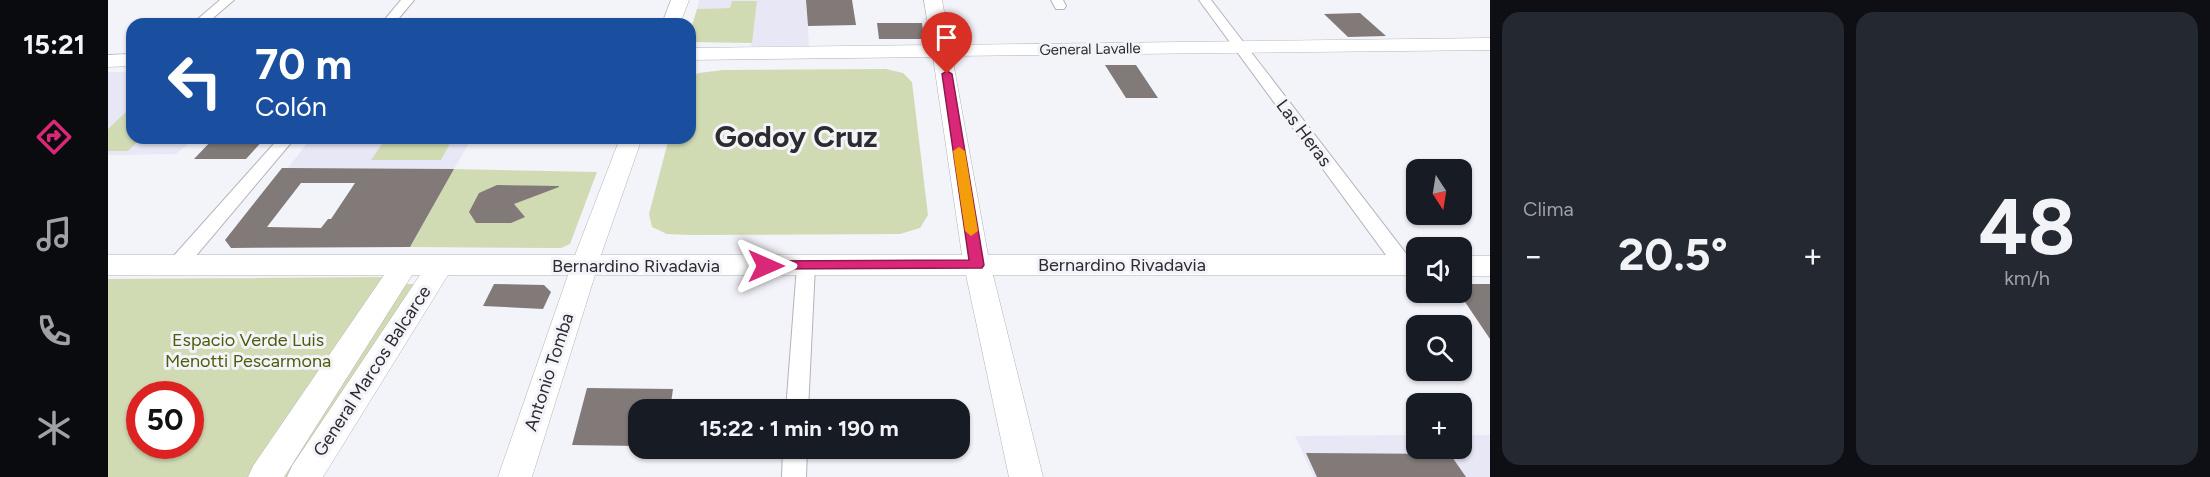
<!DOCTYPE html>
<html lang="es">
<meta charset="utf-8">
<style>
:root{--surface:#171b24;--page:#242831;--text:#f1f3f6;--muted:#9ea1a6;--accent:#db2777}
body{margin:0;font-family:Figtree,sans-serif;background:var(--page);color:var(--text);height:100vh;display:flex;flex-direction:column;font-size:22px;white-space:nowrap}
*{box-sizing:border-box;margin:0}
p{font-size:20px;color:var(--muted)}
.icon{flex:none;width:33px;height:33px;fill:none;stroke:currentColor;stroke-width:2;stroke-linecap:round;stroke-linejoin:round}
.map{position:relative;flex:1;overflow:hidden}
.panel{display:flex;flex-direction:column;gap:12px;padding:12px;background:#0d0f14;width:720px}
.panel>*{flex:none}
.hud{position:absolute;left:18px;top:18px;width:570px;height:126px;border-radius:18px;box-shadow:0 2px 4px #0004;background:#1a4fa0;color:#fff;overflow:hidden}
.needle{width:39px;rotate:168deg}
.tools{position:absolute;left:1298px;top:159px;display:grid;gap:12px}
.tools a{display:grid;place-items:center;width:66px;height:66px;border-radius:12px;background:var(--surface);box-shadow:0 2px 4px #0004;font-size:30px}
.speed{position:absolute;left:18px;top:381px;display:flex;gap:12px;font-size:30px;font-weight:700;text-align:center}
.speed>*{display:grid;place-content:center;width:78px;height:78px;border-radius:50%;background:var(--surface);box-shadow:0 2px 4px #0004;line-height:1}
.speed .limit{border:9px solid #d22;background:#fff;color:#111}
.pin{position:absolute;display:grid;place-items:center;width:51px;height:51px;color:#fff;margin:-62px -26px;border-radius:50% 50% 50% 0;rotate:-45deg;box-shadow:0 0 6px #0007}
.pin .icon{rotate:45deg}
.me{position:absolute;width:66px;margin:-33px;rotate:90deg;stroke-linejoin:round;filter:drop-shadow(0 0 4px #0008)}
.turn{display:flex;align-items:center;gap:21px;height:126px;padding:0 30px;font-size:27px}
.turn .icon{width:78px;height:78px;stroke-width:2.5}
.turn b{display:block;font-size:42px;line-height:51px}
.big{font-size:45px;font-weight:700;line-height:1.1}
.panel .card{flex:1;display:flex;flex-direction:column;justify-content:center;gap:9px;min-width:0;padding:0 21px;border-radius:18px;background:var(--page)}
.panel .dial{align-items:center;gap:0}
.dial b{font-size:78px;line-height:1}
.heat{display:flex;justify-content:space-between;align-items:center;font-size:33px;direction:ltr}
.panel .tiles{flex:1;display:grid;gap:12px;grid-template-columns:repeat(2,1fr)}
.trip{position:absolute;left:520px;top:399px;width:342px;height:60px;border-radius:18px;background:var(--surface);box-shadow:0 2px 4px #0004;font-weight:700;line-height:60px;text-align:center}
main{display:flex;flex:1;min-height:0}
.tabs{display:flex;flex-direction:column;width:108px;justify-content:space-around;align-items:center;background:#090b0e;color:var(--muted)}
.tabs .icon{width:42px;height:42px}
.tabs .active{color:var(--accent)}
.tabs b{font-size:27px;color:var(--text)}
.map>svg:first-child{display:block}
</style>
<main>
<nav class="tabs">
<b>15:21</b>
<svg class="icon active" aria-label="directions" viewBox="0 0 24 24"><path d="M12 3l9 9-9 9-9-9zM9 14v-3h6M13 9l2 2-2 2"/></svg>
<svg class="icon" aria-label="music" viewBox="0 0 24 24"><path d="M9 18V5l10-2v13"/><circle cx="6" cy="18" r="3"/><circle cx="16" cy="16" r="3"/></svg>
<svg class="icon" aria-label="phone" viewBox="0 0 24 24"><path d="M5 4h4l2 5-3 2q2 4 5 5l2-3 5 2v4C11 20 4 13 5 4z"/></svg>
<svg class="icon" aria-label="climate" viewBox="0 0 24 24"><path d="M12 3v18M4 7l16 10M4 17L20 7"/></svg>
</nav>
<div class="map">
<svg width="1382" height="477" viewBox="0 0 1382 477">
<rect width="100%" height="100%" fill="#f3f3fa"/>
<!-- built -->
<g fill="#e7e7f6">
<path d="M591,0H698L701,46H643L649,2L622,8L589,9Z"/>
<path d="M0,72H24V138H87L68,154L0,155Z"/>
<path d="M203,138H364L346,169L180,168Z"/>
<path d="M1308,435V448H1353V435H1382V477H1206L1187,436Z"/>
</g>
<!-- green -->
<g fill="#d1dbb3" fill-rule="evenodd">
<path d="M624,1H649L644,43L582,42V32L589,9L622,8Z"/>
<path d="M778,69L795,73L804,82L820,215L812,228L792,234L581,235L559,234L544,227L541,214L561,138H582V77L591,73L615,70Z"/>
<path d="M18,112H24V138H33L20,151H0V129Z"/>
<path d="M278,138H345L333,160H263Z"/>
<path d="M346,169L489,172L462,244L453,248L302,247Z"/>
<path d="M277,277L142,477H0V279ZM32,394H82V446H32Z"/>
<path d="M297,284H309L183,477H171Z"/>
</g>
<!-- building -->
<g fill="#817a78" fill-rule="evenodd">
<path d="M698,0H744L748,25L700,26Z"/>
<path d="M1252,13L1278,36L1240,37L1216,14Z"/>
<path d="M769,23H814L816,39H771Z"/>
<path d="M997,65H1028L1050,98H1018Z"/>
<path d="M106,138H157L138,159H86Z"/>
<path d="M174,168H180L346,169L302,247L123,248L117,240ZM193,183H247L223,219H220L213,228L159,227Z"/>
<path d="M389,185L451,186V187L406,204L417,217L403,223H368L361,212L371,193Z"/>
<path d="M386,284L436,285L443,292L435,309L375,306Z"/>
<path d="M1353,284H1382V339L1353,296Z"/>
<path d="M479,388L565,389L562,410H531V446L464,445Z"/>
<path d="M1198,453L1342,454L1358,477H1209Z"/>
</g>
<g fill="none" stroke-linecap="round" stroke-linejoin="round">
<!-- street casing -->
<g stroke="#b3b3ba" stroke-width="2">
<g id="street">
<path d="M112,0H126L98,24H84Z"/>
<path d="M293,0H306L286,24H273Z"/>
<path d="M943,0H955L958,6L956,9H948Z"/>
<path d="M1091,0H1103L1303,260L1305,265L1303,270L1296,272L1289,270Z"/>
<path d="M171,138H187L76,270L69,272L62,270L60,265L62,260Z"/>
<path d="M698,259L705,261L707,266L700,410H678L689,266L691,261Z"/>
<path d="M675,448H699L698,477H674Z"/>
</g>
</g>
<!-- secondary casing -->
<g stroke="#b3b3ba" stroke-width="1">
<g id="secondary">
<path d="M563,0H581L572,24H554Z"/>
<path d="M816,0H834L842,45L1382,38V50L844,56L880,255H1308V275H885L935,477H901L858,275H487L424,477H390L460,275H340L215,477H179L184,466L312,275H304L176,477H140L145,466L276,275H0V255H467L512,138H534L493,255H854L825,57L582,60V48L823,45Z"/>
<path d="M24,54V66L0,67V55Z"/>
<rect x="1353" y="256" width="29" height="20"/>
</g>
</g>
<!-- street -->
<use href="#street" fill="#fff" fill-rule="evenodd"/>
<!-- secondary -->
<use href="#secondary" fill="#fff" fill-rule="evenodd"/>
</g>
<!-- route -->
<path fill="#db2777" stroke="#8e194d" stroke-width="1.5" d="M839,71L844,74L876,265L874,268L653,269L651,266L658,261L861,260L834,74Z"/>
<!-- slow -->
<path fill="#f59e0b" d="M851,147L857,151L870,231L863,236L857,231L845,151Z"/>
<g text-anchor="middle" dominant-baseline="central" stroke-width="6" stroke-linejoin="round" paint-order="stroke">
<!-- far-street labels -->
<g font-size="15" fill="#2c2c2e" stroke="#f3f3fa">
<text transform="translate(982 49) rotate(-1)">General Lavalle</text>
</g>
<!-- street labels -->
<g font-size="18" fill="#2c2c2e" stroke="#f3f3fa">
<text transform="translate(1196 133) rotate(53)">Las Heras</text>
<text x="1014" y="265">Bernardino Rivadavia</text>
<text x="528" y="266">Bernardino Rivadavia</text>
<text transform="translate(264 371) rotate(-57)">General Marcos Balcarce</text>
<text transform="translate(441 372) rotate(-72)">Antonio Tomba</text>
</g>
<!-- park labels -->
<g font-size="18" fill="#505c09" stroke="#f3f3fa">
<text x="140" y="340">Espacio Verde Luis<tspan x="140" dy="21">Menotti Pescarmona</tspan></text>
</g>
<!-- town labels -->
<g font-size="30" font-weight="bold" fill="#2c2c2e" stroke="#f3f3fa">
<text x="688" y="136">Godoy Cruz</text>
</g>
</g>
</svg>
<div class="tools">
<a><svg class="needle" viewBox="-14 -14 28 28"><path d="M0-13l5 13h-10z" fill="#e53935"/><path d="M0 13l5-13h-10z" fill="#9ea1a6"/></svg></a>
<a><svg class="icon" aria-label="sound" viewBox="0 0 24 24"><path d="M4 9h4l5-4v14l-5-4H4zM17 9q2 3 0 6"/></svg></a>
<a><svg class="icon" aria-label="search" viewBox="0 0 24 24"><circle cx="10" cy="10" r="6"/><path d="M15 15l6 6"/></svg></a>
<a>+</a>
</div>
<div class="speed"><div class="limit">50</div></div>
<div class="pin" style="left:839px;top:74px;background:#d93025"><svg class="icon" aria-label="arrive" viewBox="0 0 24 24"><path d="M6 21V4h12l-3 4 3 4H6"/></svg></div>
<svg class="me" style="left:658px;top:266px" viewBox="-20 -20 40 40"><path d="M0-17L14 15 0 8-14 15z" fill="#db2777" stroke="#fff" stroke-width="4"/></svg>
<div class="trip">15:22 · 1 min · 190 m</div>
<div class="hud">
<div class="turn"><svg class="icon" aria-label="left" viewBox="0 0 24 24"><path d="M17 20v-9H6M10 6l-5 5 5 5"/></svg><div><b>70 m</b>Colón</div></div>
</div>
</div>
<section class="panel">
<div class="tiles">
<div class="card"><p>Clima</p>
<div class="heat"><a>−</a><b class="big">20.5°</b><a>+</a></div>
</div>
<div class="card dial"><b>48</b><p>km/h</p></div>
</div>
</section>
</main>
